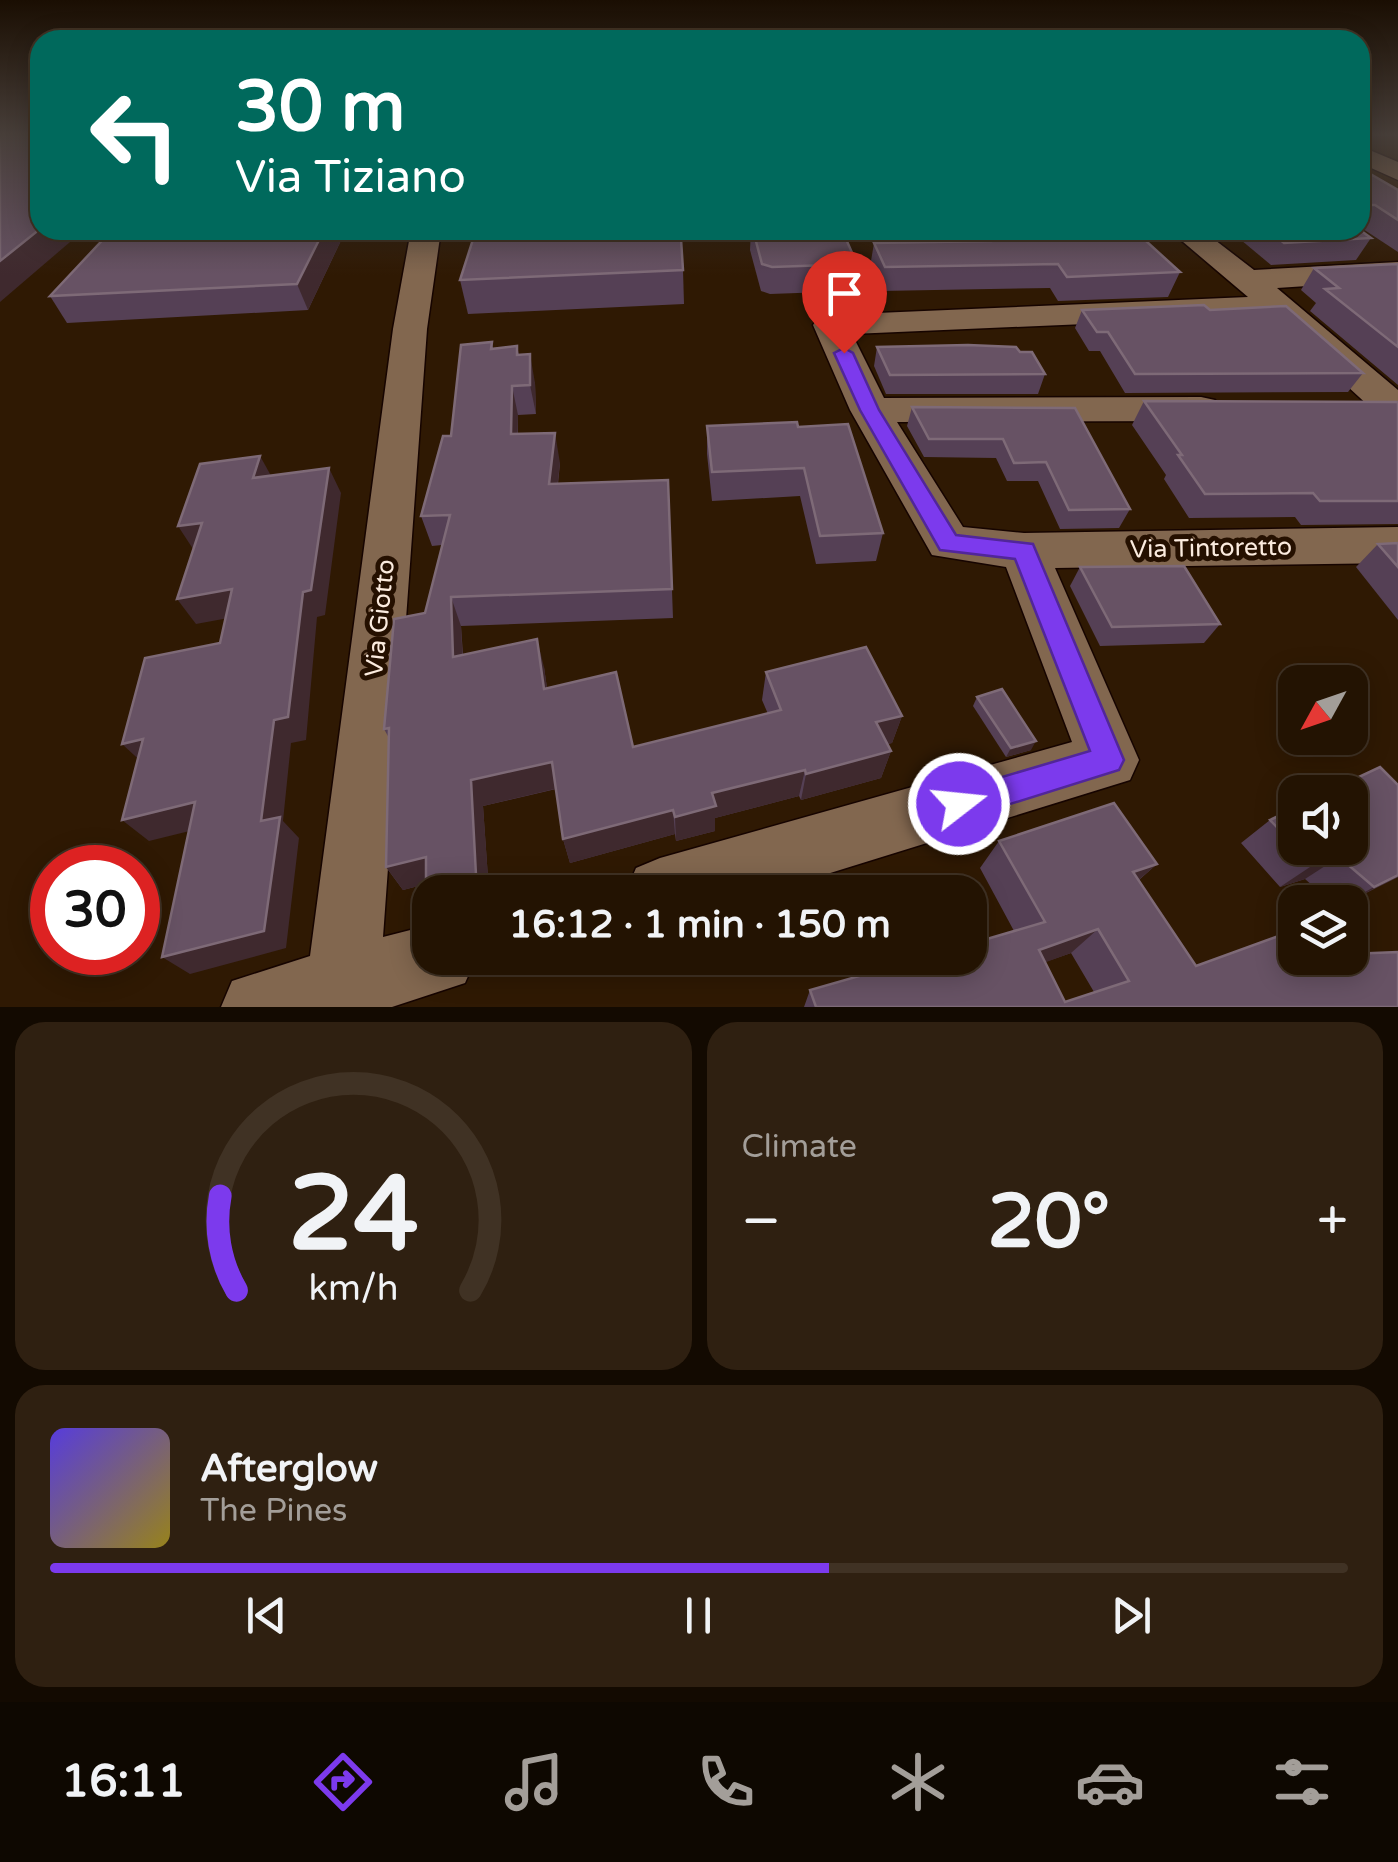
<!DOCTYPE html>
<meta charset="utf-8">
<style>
:root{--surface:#231302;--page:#2f2011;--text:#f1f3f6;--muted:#a39e99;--line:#403224;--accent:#7c3aed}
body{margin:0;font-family:"Varela Round",sans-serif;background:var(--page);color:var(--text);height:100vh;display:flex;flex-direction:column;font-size:38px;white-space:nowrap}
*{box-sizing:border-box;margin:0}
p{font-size:32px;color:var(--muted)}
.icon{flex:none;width:55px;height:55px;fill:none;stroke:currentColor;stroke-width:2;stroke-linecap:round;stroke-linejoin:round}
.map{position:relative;height:1007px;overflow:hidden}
.panel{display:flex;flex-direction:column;gap:15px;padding:15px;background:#130a01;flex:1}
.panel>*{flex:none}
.top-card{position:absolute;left:30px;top:30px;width:1340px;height:210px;border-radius:30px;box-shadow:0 5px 25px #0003,0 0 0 2px var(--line);background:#00695c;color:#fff;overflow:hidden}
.needle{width:65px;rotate:230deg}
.buttons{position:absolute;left:1278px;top:665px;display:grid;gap:20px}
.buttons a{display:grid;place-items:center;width:90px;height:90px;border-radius:20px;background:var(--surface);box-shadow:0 5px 25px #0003,0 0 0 2px var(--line);font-size:50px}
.speed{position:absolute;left:30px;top:845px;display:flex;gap:20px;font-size:50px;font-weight:700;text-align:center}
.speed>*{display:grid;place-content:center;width:130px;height:130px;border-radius:50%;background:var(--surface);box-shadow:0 5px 25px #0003,0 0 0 2px var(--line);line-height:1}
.speed .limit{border:15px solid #d22;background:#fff;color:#111}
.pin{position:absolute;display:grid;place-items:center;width:85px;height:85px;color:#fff;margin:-102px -42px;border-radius:50% 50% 50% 0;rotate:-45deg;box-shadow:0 0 10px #0007}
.pin .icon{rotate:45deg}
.me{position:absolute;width:110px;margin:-55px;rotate:74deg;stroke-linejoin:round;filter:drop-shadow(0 0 8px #0008)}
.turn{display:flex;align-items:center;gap:35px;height:210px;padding:0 40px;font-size:45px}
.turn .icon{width:130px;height:130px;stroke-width:2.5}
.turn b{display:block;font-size:70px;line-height:85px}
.big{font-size:75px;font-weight:700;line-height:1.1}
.panel .tile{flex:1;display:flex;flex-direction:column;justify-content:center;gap:15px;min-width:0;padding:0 35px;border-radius:30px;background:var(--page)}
.panel .dial{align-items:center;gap:0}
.dial svg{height:260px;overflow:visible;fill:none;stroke:var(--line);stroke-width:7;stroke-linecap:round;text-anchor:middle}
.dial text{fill:var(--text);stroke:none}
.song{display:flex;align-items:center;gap:30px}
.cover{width:120px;height:120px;border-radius:15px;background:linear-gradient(135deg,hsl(250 70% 55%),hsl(50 70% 35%))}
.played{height:10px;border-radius:5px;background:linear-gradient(90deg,var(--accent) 60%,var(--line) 60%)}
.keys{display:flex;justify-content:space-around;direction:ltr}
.heat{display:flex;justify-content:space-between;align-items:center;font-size:55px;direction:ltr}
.panel .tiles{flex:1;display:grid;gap:15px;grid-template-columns:1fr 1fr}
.tile:last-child{grid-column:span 2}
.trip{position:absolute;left:412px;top:875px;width:575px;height:100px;border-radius:30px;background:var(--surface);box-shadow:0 5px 25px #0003,0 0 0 2px var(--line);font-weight:700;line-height:100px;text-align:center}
.dock{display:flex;height:160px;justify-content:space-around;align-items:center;background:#0e0801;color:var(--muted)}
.dock .icon{width:70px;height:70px}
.dock .on{color:var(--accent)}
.dock b{font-size:45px;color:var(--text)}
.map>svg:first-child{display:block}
</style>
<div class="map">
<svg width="1398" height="1007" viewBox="0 0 1398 1007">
<rect width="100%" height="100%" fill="#2f1903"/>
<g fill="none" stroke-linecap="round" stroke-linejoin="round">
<!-- minor casing -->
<g stroke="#160400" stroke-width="3">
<g id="minor">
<path d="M1360,146L1398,162V180L1360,163Z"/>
<path d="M411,230H441L427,329L383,937L430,925V958H476L465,983L392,1007H221L232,981L310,956L393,329Z"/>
<path d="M1169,230H1202L1254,270L1398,262V280L1277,288L1398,390V423L1384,420L1271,316L852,334L884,398L1201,397L1215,400L1221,409L1215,418L1201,421L897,422L963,527L1024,533L1398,527V563L1055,568L1139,760L1130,780L769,892H626L636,868L660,858L1072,742L1006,567L932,555L850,410L813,325L818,318L830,315L1248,297Z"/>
</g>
</g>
<!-- minor -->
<use href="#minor" fill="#82674f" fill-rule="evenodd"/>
</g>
<!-- wall -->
<g fill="#554055" fill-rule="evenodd">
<path d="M1360,168L1398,190V252L1360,227Z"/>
<path d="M112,230H346L308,310L67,323L50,296Z"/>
<path d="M751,230H842L857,264L853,291L770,294L761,291L750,250Z"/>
<path d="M1229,230H1360L1371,238L1356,260L1271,265Z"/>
<path d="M984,232L1180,272L1168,297L1058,301L1050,288L880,291L870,267L874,243L981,241Z"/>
<path d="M653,240L683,270L684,304L468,314L460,280Z"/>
<path d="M1398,265V385L1310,311L1316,303L1301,290L1314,268Z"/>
<path d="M1082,310H1210L1363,373L1348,392L1125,393L1100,351H1089L1075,328Z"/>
<path d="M492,342L493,348L517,346L519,355L535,383L536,414L518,415V434L560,463L558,484L668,480L673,618L461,626L463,655L544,667L547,688L633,747L768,714L762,700L766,672L902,716L892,743L887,744L891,751L881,778L801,800L799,796L715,818V831L676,841L675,834L570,863L563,839L556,789L483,806L489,892L430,893L426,888V884L403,890L386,867L389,738L384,729L425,613L442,545L432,546L421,516L451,436Z"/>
<path d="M877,347L1020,352L1045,374L1038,394H886L874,366Z"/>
<path d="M1144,401L1398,402V524L1301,525L1295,517L1189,518L1164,479L1166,475L1132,425Z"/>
<path d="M912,407L1075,408L1130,509L1119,528L1060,529L1038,481H1007L996,458L924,457L907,426Z"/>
<path d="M707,426L798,427L883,533L876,561L816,564L800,496L712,501L707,454Z"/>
<path d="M1398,543V620L1356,567L1378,544Z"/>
<path d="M1080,567L1220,624L1204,643L1100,646L1070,586Z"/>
<path d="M977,697L1031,750L1006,757L973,706Z"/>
<path d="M1398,785V877L1348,902H1331L1305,879L1280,887L1241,843L1270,820L1295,808V848H1350Z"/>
<path d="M999,841L1157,864L1139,880L1196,966L1295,958L1398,1007H804L810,990L1014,931L980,868ZM1071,953L1094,992L1065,1002L1045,962Z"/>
</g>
<!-- shaded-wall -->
<g fill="#3f292e">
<path d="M40,229L84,230L0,302V261Z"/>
<path d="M324,230H346L308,310L297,284Z"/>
<path d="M530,354L535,383L536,414L530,385Z"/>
<path d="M512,386L518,415L517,464L511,434Z"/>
<path d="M555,433L560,463L554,514L549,484Z"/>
<path d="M260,456L274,481L253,478Z"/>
<path d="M329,468L341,493L325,615L317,617L306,740L291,743L283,821L299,838L286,948L190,974L162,957L274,720Z"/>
<path d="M202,523L195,552L178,526Z"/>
<path d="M232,589L250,614L196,624L177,599Z"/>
<path d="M451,597L461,626L464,685L453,657Z"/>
<path d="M537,639L544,667L551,717L544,689Z"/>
<path d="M902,716L892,743L868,749L876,722Z"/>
<path d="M143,739L146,766L122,744Z"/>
<path d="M1036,741L1031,750L1006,757L1011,748Z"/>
<path d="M891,751L881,778L801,800L806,774Z"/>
<path d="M552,762L559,788L483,806L489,892L430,893L426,888L471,780Z"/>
<path d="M805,770L799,796L715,818V831L676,841L675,817L712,793Z"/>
<path d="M195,802L218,824L149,841L122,820Z"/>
<path d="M673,810L675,834L570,863L563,839Z"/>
<path d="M426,857L441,880L403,890L386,867Z"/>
<path d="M1339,857L1305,879L1280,887L1313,865Z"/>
<path d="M1157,864L1127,890L1133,872Z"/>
<path d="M1398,875V877L1347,902L1374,887Z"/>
<path d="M1098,929L1071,953L1016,973L1039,950Z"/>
</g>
<!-- building -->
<g fill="#675264" stroke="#7e6a77" stroke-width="2.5" fill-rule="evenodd">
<path d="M0,134H40V229L0,261Z"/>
<path d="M1360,168L1398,190V220L1375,205H1360Z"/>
<path d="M112,230H324L297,284L50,296Z"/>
<path d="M476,230H652L653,240L681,239L683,270L460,280Z"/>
<path d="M753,230H842L857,264L772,267L762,264Z"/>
<path d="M1035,230H1134L1180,272L1067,277L1058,264L885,267L874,243L990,241L984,232Z"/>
<path d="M1268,230H1360L1371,238L1284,243Z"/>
<path d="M1397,264L1398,265V347L1325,289L1339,288L1314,268Z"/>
<path d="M1204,305L1210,310L1286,306L1363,373L1135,374L1108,332H1097L1082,310Z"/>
<path d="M492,342L491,349L517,346V355L530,354V385L512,386L511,434L555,433L549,484L668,480L672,589L451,597L453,657L537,639L544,689L616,672L633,747L781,710L766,672L866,647L902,716L876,722L891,751L806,774L805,770L712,793L716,806L675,817L673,810L563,839L552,762L471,780L476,875L426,888V857L386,867L389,728L384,729L394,619L425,613L450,515L421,516L443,436H451L461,345Z"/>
<path d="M968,345L1016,347L1020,352H1032L1045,374L890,375L877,347Z"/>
<path d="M1144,401L1398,402V501H1320L1313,493L1205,494L1178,455H1182Z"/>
<path d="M912,407L1075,408L1130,509L1069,510L1046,462L1014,463L1003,439H929Z"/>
<path d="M797,422L798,427L848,424L883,533L820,536L804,468L712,472L707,426Z"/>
<path d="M260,456L253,478L329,468L311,590L303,592L288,717L274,720L261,821L280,817L264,931L162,957L195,802L122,820L143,739L122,744L145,658L220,643L232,589L177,599L202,523L178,526L200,464Z"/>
<path d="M1398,543V567L1378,544Z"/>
<path d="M1184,566L1220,624L1112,627L1080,567Z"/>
<path d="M1002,689L1036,741L1011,748L977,697Z"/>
<path d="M1380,767L1398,785V875L1374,887L1339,857L1313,865L1297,848H1350V792H1327Z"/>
<path d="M1114,803L1157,864L1133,872L1196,966L1295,930V958H1350V954L1398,952V1007H816L810,990L922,958H970V944L1045,922L999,841ZM1098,929L1129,981L1065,1002L1039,950Z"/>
<path d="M1295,808V846L1270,820Z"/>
</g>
<!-- sky -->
<linearGradient id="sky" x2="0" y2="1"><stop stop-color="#1a0e02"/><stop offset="0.49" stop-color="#473e39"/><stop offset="1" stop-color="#473e39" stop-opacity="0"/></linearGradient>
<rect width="1398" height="275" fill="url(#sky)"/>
<!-- route -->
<path fill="#7c3aed" stroke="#51269a" stroke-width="2.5" d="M844,348L853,353L879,410L956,535L1033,544L1124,760L1119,770L959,820L948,815L943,804L948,793L1090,751L1015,559L940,550L860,410L834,353Z"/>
<g text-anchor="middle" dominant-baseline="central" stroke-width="10" stroke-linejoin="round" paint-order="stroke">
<!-- street labels -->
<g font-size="25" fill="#fbebde" stroke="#251000">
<text transform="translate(1211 548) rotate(-1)">Via Tintoretto</text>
<text transform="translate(380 618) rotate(-84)">Via Giotto</text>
</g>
</g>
</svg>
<div class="buttons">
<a><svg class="needle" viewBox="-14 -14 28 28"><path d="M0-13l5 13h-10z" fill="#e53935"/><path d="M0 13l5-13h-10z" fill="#a39e99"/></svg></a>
<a><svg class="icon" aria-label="sound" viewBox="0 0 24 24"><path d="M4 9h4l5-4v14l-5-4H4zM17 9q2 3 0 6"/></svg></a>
<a><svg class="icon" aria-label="layers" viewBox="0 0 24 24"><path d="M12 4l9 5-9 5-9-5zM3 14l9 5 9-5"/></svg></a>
</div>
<div class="speed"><div class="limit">30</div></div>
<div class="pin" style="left:844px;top:353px;background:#d93025"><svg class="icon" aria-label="arrive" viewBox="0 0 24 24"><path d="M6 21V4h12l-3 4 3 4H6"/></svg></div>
<svg class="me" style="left:959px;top:804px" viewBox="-20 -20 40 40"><circle r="17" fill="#7c3aed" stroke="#fff" stroke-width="3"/><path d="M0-11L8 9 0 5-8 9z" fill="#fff"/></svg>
<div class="trip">16:12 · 1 min · 150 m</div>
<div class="top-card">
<div class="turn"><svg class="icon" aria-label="left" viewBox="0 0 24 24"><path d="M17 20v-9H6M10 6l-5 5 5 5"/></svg><div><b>30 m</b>Via Tiziano</div></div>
</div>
</div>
<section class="panel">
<div class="tiles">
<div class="tile dial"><svg viewBox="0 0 100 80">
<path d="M14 69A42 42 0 1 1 86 69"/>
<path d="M14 69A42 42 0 0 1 9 40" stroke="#7c3aed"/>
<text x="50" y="56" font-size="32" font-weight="700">24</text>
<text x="50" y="72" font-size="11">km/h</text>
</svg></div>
<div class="tile"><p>Climate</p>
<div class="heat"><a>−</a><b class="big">20°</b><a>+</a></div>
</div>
<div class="tile">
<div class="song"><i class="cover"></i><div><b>Afterglow</b><p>The Pines</p></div></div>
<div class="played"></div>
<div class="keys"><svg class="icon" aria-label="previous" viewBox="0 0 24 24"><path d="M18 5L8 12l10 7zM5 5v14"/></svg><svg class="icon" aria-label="pause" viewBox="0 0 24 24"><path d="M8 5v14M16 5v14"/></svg><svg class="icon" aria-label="next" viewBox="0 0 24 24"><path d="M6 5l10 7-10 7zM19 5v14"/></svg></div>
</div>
</div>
</section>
<nav class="dock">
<b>16:11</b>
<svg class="icon on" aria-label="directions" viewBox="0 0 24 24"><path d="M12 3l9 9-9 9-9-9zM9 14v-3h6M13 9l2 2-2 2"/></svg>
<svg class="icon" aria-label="music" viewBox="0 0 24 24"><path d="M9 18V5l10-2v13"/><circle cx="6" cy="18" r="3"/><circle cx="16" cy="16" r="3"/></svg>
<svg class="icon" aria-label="phone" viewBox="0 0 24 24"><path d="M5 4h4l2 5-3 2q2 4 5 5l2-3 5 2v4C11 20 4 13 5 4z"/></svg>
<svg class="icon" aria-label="climate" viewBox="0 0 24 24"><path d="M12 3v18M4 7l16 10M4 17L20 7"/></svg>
<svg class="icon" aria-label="car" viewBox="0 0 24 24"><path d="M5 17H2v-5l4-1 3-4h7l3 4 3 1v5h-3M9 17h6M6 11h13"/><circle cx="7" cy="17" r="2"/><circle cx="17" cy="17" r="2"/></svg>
<svg class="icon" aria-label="filters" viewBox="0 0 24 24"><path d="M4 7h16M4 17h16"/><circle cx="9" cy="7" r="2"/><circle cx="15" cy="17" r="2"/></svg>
</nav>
